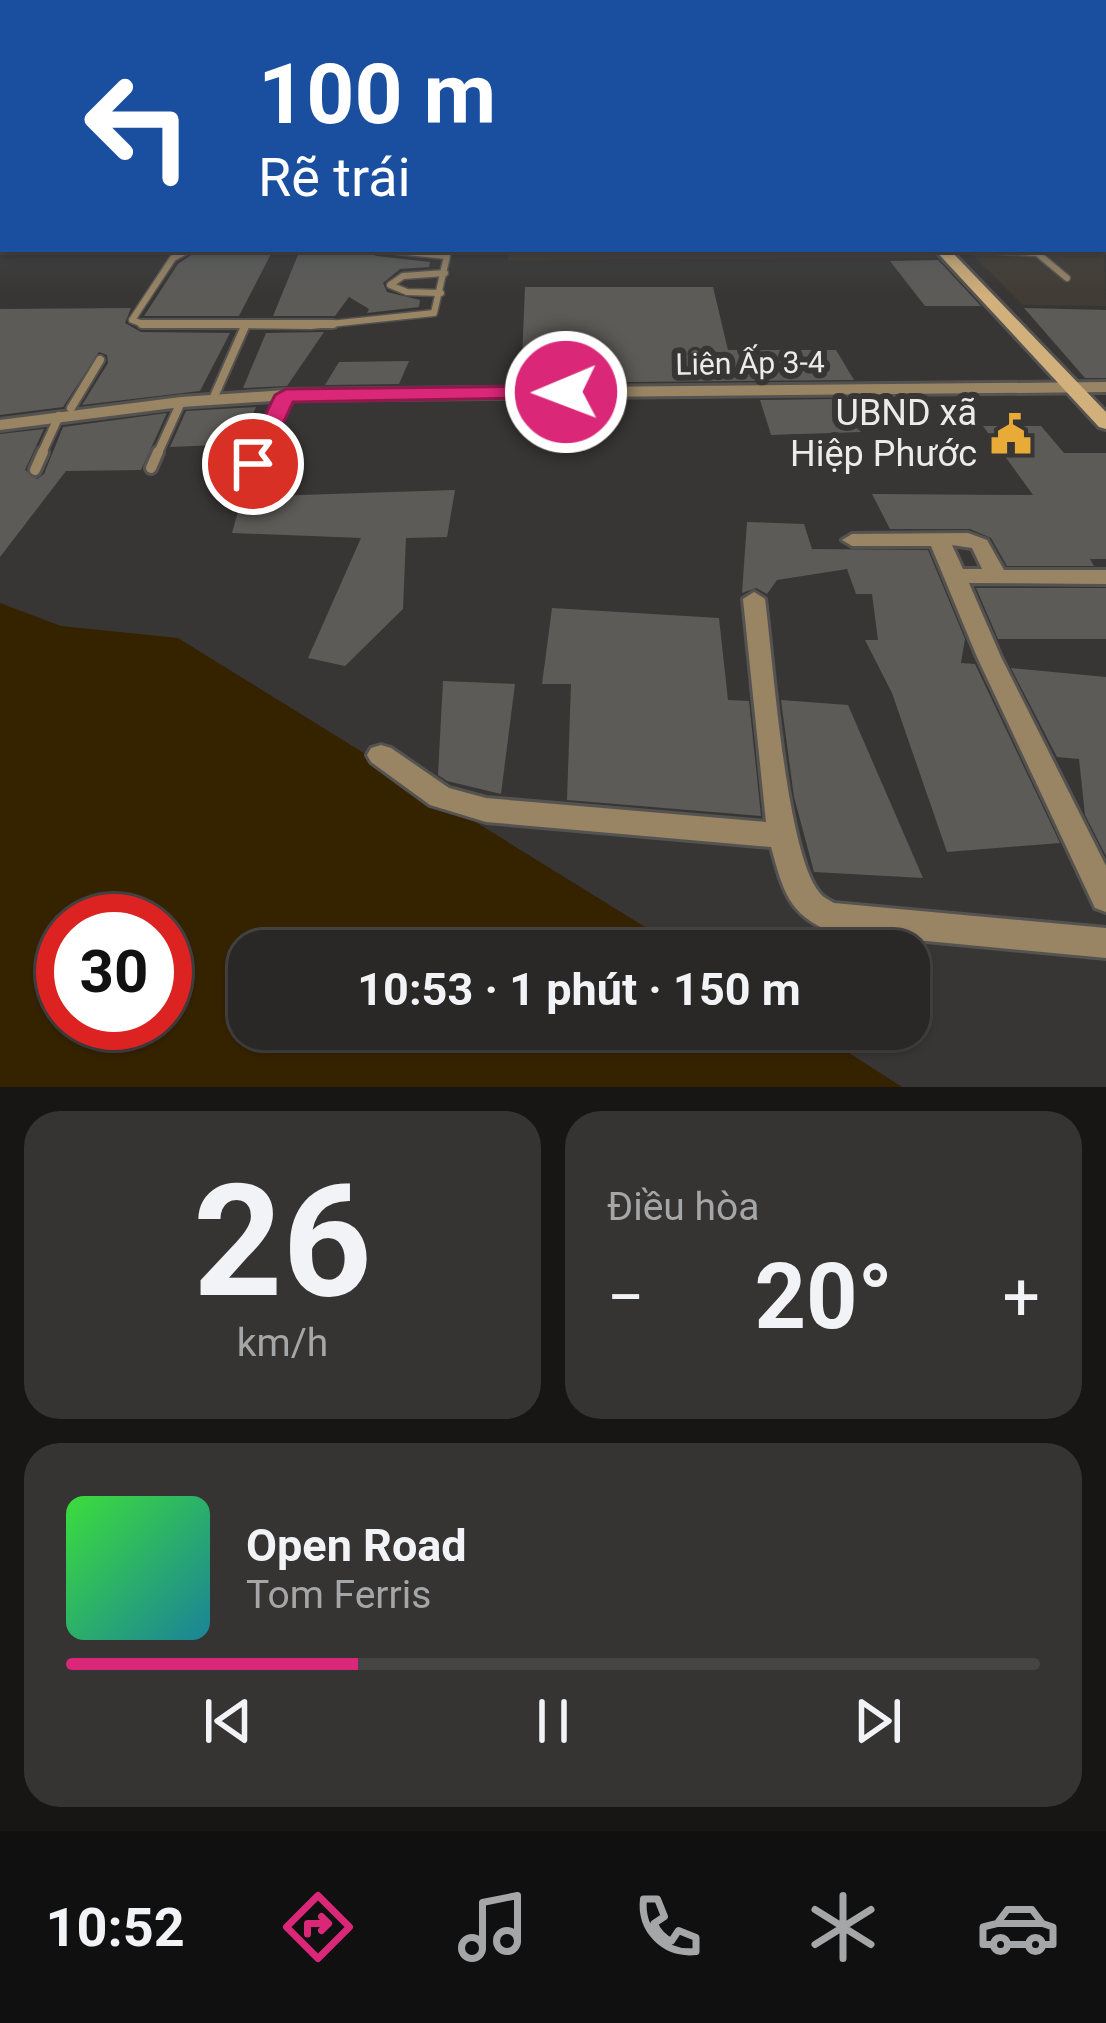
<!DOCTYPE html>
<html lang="vi">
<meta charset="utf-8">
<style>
:root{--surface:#2a2827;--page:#363433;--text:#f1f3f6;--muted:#a5a6a7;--line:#464444;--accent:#db2777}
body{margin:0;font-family:Roboto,sans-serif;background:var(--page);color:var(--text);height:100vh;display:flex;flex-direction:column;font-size:45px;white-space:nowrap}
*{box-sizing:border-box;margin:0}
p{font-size:39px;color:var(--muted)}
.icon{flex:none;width:66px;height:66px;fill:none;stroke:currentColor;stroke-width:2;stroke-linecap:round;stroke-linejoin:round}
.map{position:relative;height:1087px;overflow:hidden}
.panel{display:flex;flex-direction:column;gap:24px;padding:24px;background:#171615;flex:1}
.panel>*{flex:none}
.top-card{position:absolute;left:0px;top:0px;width:1107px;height:252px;box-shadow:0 3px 9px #0004,0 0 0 3px var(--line);background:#1a4fa0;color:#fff;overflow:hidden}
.speed{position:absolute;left:36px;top:894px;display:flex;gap:24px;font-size:60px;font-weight:700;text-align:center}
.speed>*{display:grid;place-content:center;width:156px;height:156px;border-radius:50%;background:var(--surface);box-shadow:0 3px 9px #0004,0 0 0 3px var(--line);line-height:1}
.speed .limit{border:18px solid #d22;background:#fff;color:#111}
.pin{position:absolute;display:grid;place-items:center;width:102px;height:102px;color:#fff;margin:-51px;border:6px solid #fff;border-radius:50%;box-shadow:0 3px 12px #0007}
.me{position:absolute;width:132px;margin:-66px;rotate:269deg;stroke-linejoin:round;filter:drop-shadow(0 0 9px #0008)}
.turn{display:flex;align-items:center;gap:42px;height:252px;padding:0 60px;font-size:54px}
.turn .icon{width:156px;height:156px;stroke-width:2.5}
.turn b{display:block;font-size:84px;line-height:102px}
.big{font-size:90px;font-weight:700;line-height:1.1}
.panel .tile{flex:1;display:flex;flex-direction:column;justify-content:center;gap:18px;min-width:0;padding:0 42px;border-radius:36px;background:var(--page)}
.panel .dial{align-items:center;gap:0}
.dial b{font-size:156px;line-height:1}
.song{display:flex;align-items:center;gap:36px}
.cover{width:144px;height:144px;border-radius:18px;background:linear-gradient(135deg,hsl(120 70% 55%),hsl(190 70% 35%))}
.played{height:12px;border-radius:6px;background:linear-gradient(90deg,var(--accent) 30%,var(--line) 30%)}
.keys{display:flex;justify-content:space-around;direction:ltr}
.heat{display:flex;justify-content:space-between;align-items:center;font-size:66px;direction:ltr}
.panel .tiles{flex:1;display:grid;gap:24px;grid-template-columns:1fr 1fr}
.tile:last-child{grid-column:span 2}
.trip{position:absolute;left:228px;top:930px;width:702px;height:120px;border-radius:36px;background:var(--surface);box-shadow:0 3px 9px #0004,0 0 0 3px var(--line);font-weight:700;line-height:120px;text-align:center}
.tabs{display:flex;height:192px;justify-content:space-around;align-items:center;background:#111010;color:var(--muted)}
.tabs .icon{width:84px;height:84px}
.tabs .active{color:var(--accent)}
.tabs b{font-size:54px;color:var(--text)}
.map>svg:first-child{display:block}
</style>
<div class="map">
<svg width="1106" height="1087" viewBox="0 0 1106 1087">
<rect width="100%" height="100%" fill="#383634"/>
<!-- built -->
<g fill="#413c34">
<path d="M1104,248L1106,306L1023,305L967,249Z"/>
<path d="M508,249H928L937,258L508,260Z"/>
</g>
<!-- water -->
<path fill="#352300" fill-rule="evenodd" d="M0,603L61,626L178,638L684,951H249V1029H812L902,1087H0ZM63,921H165V1023H63Z"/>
<!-- building -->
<g fill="#5c5b58">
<path d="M273,250L239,316H144L178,264L197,251Z"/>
<path d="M300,250L370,251L376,256L430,262L429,267L400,269L383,283L387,292L420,300L419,307L367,313L369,309L349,297L335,316H273Z"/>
<path d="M938,260L981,306H925L890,261Z"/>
<path d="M525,287H713L728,350H836L854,380L521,383Z"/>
<path d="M131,308L125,323L141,332L230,333L200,391L82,405L108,363L107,355L99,352L63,407L0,415V309Z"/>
<path d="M1024,308L1106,310V378H1085Z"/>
<path d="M324,332L287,386L243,388L266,333Z"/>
<path d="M409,361L399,384L325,385L339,362Z"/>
<path d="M836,399L861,432L771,435L760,400Z"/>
<path d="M256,407L240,444L170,447L186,411Z"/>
<path d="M167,413L141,470L66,471L0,557V434L44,429L25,470L37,479L44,474L63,427Z"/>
<path d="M983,426H1041L1064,453H1106V559H1090L1094,566H1007L991,538L970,529H890L872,494L1033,495Z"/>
<path d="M455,490L447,537L406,538L403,609L345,666L308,658L361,538L232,533L242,497Z"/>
<path d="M747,522L804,524L812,549L928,550L965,639L961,663L975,664L1060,843L947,852L892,693L865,640H878L872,594H856L847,569L777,580L767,594L756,588L742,593Z"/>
<path d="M976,588H1106V639H998Z"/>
<path d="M552,608L719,618L728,700L749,701L761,816L567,800L571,684H542Z"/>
<path d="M1011,668L1106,677V856L1085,815L1079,759L1057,757Z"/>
<path d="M443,681L515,684L501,794L447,781L438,775Z"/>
<path d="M781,700L848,705L923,878L814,872L794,797Z"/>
</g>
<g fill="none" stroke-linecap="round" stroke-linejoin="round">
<!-- service-far2 casing -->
<g stroke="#555351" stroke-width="9">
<g id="service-far2">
<path d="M190,249L173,258L132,320L143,324L311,326L434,313L447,256L377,249"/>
<path d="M968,249L1037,253L1067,278"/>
<path d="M441,293L407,292L390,285L403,276L445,273"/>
</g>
</g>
<!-- service-far1 casing -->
<g stroke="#555351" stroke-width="12">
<g id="service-far1">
<path d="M142,324H333"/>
<path d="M213,399L246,324"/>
<path d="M71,408L100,360"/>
<path d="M41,455L59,416"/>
<path d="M157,455L181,402"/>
<path d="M257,455L286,395"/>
</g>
</g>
<!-- service casing -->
<g stroke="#555351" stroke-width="16">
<g id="service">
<path d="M253,464L259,452"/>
<path d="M151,468L158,452"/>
<path d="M35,470L43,452"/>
</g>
</g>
<!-- minor casing -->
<g stroke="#555351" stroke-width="6">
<g id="minor">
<path d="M3,180V186L0,187V181Z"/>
<path d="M1106,382V392L286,400L181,407L0,430V420L181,397L286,390Z"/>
<path d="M968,533L987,540L1004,570H1106V584L969,583L1001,657L1106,866V912L1095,908L977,657L931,546H852L842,540L852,534ZM952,545L972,548L982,569H963Z"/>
<path d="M754,592L765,599C773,659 786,852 819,892C823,898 828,899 834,903L1106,928V958L832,932C788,915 783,890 771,847L486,822L430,805L371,762L367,755L371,748L381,745L391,748L449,788L486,798L766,822L743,599Z"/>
</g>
</g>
<!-- secondary casing -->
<g stroke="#555351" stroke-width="6">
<path id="secondary" d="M934,249H949L1106,412V429L1099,427Z"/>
</g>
<!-- service-far2 -->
<use href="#service-far2" stroke="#998564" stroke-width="6"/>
<!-- service-far1 -->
<use href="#service-far1" stroke="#998564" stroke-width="8"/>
<!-- service -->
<use href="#service" stroke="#998564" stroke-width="10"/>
<!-- minor -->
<use href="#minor" fill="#998564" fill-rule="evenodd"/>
<!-- secondary -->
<use href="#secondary" fill="#d1b07b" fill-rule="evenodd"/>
</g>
<!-- sky -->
<linearGradient id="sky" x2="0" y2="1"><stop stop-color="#1f1e1d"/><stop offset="0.48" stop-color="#4d525c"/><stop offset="1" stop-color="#4d525c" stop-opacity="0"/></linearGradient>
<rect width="1106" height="296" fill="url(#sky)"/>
<!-- route -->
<path fill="#db2777" stroke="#8e194d" stroke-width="3" d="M566,386L577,392L574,397L293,402L262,469L253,471L241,464L275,395L286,389Z"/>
<!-- icons -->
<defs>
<g id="civic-bare" transform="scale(3.24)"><path d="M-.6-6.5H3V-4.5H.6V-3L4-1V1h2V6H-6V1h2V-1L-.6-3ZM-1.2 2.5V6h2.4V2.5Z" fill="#e8ab37" stroke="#383634" stroke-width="2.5" paint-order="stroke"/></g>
</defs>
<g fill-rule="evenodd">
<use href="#civic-bare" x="1011" y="434"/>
</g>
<g text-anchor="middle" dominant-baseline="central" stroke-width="12" stroke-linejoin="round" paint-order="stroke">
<!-- far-street labels -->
<g font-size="30" fill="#ecebe9" stroke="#383634">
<text transform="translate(750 363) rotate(-1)">Liên Ấp 3-4</text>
</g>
<!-- poi labels -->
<g font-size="36" fill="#ecebe9" stroke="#383634" text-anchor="end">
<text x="977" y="413">UBND xã<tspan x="977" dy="41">Hiệp Phước</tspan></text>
</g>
</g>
</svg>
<div class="speed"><div class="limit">30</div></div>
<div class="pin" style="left:253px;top:464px;background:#d93025"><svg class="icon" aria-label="arrive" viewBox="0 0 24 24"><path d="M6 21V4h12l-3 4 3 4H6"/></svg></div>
<svg class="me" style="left:566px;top:392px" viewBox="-20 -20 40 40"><circle r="17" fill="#db2777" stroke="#fff" stroke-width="3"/><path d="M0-11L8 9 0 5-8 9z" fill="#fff"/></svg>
<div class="trip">10:53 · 1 phút · 150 m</div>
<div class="top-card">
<div class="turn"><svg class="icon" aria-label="left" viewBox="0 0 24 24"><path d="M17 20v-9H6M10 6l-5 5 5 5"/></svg><div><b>100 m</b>Rẽ trái</div></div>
</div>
</div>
<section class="panel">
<div class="tiles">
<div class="tile dial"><b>26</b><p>km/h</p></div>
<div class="tile"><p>Điều hòa</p>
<div class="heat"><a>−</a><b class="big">20°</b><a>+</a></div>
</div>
<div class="tile">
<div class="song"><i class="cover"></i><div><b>Open Road</b><p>Tom Ferris</p></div></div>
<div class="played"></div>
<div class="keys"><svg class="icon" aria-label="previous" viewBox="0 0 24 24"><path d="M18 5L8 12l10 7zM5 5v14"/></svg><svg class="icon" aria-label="pause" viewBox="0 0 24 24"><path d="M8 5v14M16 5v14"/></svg><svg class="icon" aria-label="next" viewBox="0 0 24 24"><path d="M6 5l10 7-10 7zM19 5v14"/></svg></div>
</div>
</div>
</section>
<nav class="tabs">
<b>10:52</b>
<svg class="icon active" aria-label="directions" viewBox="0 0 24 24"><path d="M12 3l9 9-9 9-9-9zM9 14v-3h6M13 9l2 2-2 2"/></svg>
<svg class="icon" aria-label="music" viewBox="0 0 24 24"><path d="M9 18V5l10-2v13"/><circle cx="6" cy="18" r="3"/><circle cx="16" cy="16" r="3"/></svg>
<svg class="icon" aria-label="phone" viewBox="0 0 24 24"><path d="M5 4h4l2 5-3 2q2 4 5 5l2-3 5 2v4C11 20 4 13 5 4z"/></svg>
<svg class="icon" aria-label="climate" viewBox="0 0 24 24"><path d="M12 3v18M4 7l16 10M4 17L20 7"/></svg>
<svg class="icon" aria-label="car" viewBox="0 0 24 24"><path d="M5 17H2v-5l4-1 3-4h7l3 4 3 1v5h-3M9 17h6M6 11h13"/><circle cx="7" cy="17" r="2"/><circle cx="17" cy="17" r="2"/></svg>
</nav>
